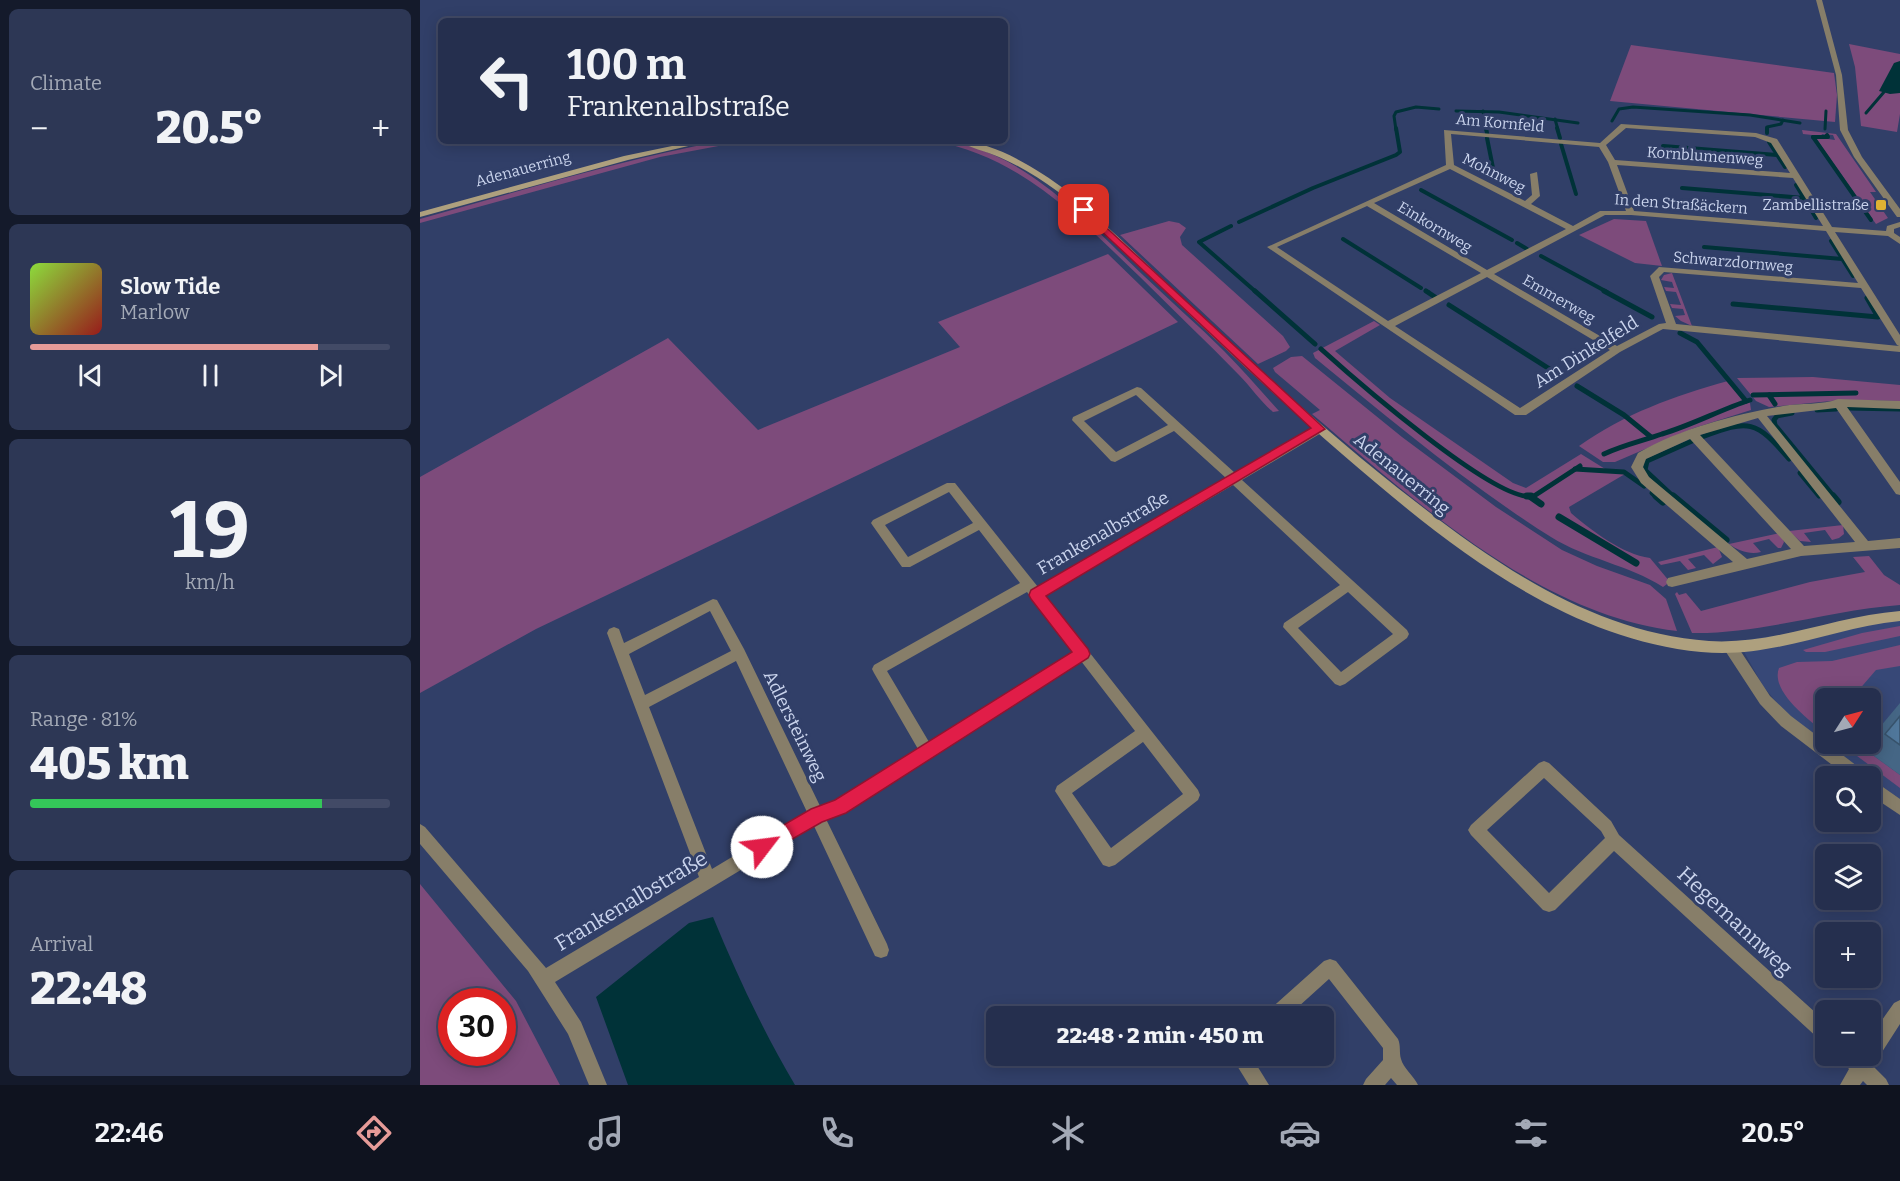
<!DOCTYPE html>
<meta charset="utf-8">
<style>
:root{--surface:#252f4e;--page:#2d3755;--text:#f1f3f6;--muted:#a3a9b6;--line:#424a66;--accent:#e69b98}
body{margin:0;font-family:Bitter,serif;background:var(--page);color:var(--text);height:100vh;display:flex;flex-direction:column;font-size:22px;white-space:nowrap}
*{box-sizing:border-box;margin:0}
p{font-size:20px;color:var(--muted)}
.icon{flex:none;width:33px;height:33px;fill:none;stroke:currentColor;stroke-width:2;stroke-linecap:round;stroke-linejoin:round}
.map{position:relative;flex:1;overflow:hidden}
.drawer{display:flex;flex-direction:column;gap:9px;padding:9px;background:#141a2b;width:420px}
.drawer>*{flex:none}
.top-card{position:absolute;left:18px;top:18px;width:570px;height:126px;border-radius:9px;box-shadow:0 3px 15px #0003,0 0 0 2px var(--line);background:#252f4e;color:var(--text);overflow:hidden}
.needle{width:39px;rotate:54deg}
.controls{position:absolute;left:1395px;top:688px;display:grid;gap:12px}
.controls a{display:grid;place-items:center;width:66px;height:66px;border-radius:9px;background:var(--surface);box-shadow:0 3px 15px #0003,0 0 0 2px var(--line);font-size:30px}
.speed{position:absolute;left:18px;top:988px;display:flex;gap:12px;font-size:30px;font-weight:700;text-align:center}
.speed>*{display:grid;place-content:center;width:78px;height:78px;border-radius:50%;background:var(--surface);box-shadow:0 3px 15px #0003,0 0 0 2px var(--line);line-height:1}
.speed .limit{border:9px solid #d22;background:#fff;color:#111}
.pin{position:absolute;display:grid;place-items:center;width:51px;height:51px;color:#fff;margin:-26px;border-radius:12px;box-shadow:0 3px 9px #0006}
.me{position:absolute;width:66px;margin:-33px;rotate:60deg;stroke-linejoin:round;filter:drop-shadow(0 0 4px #0008)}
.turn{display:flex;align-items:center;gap:21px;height:126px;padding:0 30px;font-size:27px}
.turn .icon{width:78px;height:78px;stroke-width:2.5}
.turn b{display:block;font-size:42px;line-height:51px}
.big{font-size:45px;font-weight:800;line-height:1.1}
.drawer .tile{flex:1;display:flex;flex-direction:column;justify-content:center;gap:9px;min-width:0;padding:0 21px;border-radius:9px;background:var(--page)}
.drawer .dial{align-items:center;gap:0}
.dial b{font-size:78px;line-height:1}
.song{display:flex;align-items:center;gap:18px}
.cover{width:72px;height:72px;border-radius:9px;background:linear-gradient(135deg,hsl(90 70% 55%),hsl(0 70% 35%))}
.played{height:6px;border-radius:3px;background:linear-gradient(90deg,var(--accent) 80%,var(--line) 80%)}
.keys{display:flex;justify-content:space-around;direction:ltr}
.heat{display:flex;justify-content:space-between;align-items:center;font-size:33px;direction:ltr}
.charge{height:9px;border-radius:4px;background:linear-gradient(90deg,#34c759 81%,var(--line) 0)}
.trip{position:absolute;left:566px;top:1006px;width:348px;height:60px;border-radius:9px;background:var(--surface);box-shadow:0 3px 15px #0003,0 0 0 2px var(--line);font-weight:800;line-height:60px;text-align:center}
.dock{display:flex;height:96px;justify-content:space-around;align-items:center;background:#0f131f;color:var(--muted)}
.dock .icon{width:42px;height:42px}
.dock .selected{color:var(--accent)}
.dock b{font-size:27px;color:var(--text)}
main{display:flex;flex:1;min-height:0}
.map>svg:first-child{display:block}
</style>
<main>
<section class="drawer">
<div class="tile"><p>Climate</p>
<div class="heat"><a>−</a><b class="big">20.5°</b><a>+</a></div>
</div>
<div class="tile">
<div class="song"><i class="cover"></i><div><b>Slow Tide</b><p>Marlow</p></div></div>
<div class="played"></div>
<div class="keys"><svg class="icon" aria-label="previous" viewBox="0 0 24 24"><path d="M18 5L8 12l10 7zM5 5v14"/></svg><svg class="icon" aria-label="pause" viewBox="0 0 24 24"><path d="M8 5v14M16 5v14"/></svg><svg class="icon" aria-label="next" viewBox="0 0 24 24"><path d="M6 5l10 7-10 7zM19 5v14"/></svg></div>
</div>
<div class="tile dial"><b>19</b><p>km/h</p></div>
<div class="tile"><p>Range · 81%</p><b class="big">405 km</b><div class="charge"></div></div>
<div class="tile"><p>Arrival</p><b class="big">22:48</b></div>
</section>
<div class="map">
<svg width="1480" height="1085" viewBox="0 0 1480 1085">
<rect width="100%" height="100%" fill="#313f68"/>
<!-- built -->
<path fill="#374877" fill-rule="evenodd" d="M1480,618V808L1451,783L1450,777H1444L1362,709L1343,686L1318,641ZM1406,699H1450V744H1406Z"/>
<!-- green -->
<g fill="#7d4b7b" fill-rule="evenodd">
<path d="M1429,44L1480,54V114L1477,132L1441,126L1435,67Z"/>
<path d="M1211,45L1414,73L1417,95L1415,122L1190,101Z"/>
<path d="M1382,130L1416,134L1456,192H1450L1468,218L1456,224L1395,137L1415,140L1413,135L1402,134L1401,136L1383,134Z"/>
<path d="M302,141H325L240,157L0,223V219C100,191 200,160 302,141Z"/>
<path d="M513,141C596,141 668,223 724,276C750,301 778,325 804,351C823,370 841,391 859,411L853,412C840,401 831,387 819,375C786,341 752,309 719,276C657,217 602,157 513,141Z"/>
<path d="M1194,219L1226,221L1242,266L1215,263L1159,235Z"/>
<path d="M749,221L759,223L766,228L760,237L762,245L863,336L870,347L866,351L838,364L700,235Z"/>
<path d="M688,254L758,322L116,629L0,693V477L248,338L338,430L540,347L518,322Z"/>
<path d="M1252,273L1272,326L1261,321L1255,316L1265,315L1263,309L1252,308L1250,304L1261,305L1256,292L1246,291L1244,287L1254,288L1252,282L1241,280L1244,275Z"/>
<path d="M954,321L960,325L915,351L970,398L1093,483L1106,488L1161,454L1190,472L1205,474L1149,507L1151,513C1172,531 1202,554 1230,558L1250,582L1243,587C1209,565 1166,559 1131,537C1047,484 971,420 895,358L893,353Z"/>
<path d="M1278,342L1330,403L1331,410L1274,428L1195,462H1183L1159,446C1204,414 1254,396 1308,381L1276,343Z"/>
<path d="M882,356L982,437L1076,507L1142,550L1177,566L1230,585L1246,599L1257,631C1119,615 995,501 892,414L900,410L855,372L853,368L871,357Z"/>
<path d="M1393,377L1480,385V401L1421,400L1349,407L1336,401L1317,378Z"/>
<path d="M1423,525L1424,534L1419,538L1412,540L1405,530L1384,533L1391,542L1380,541L1369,531Z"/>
<path d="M1360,533L1364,542L1361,548H1358L1349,539L1333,543L1341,552C1330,555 1319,551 1309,544Z"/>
<path d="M1298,547L1302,557L1293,564L1284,555L1268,559L1276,568L1268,570L1260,561L1241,565L1238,562Z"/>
<path d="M1449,556L1464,575L1480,585V605C1410,610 1342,634 1272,633L1255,594L1257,592L1259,595L1266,593L1281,611L1390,582L1445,572L1433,557Z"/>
<path d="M1480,626V636L1405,652H1386L1383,650L1442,633Z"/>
<path d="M1480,645V666L1456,670L1431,699H1406L1405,733C1389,720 1350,691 1359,668L1377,662L1412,661Z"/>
<path d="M1421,744H1446L1443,748L1480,775V788Z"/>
<path d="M0,884L96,1001L140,1085H0ZM32,1002H82V1053H32Z"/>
</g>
<!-- water -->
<g fill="#003238">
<path d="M1480,61V93L1470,94L1459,91L1474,63Z"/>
<path d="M293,917C317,975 343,1031 375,1085H208L176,997L269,923Z"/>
</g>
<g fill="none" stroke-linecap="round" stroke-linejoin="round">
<!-- stream-far3 -->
<g stroke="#003238" stroke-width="3">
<path d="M1036,111L1079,112L1158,123"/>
<path d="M1063,111L1066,130"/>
<path d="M1446,113L1464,92"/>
<path d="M1135,119L1138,130"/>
<path d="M1192,121L1199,109L1213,107L1330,115L1380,123"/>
<path d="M1405,129L1406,111"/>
<path d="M976,130L974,116L976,112L996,107L1019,109"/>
<path d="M1347,130V127L1361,124L1363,120"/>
</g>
<!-- stream-far2 -->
<g stroke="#003238" stroke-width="4">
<path d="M1066,128L1067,133"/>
<path d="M1137,128L1140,138"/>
<path d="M1347,128V133"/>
<path d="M1393,137L1451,220"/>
<path d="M1393,137H1408L1407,135"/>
<path d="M1067,138L1074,173"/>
<path d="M1349,142L1365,167"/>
<path d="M1141,144L1156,194"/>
<path d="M1243,146L1357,155"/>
<path d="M1376,185L1396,218"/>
<path d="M1262,188L1384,198"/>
<path d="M1001,190L1092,240"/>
<path d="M819,222L893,188L976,155L980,152L976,128"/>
<path d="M811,226L779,242L836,292"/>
<path d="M923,239L1001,288"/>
<path d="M1411,241L1433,276"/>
<path d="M1097,243L1107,249"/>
<path d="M1284,247L1422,259"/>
<path d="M1121,256L1187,292"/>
<path d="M1006,291L1008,292"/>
</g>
<!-- stream-far1 -->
<g stroke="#003238" stroke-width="5">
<path d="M835,291L895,344"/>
<path d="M1006,291L1015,297"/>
<path d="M1184,291L1232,317"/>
<path d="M1313,304L1458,317L1447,298"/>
<path d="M1029,305L1139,375"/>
<path d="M1260,333L1277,342L1326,401"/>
<path d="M901,349C931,376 1079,506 1114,496L1160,466"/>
<path d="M1157,386L1204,415L1231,437"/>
<path d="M1333,395L1436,393"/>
<path d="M1349,395L1355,404"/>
<path d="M1428,408L1480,409"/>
<path d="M1397,410L1416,409"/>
<path d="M1372,413L1357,416L1354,420L1355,425L1415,498"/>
<path d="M1282,437C1329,419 1336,420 1369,459"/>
<path d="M1184,454C1203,445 1222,441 1242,434C1272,425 1300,410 1330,400"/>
<path d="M1155,469L1204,472L1224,486"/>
<path d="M1380,473L1399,496"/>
<path d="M1232,493L1238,498"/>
<path d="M1255,498L1225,470L1227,461L1272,441"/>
</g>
<!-- stream -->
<g stroke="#003238" stroke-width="7">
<path d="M1107,496H1111"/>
<path d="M1236,496L1243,502"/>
<path d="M1253,496L1306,540"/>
<path d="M1413,496L1418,502"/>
<path d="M1111,497L1121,504"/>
<path d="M1139,517L1216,563"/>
</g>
<!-- street -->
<g fill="#877e69" fill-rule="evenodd">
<path d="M1396,0H1402L1422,75L1428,130L1442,157L1480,209V217H1477L1434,157L1420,130L1416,75Z"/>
<path d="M1201,124L1336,133L1357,139L1412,227L1466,231L1467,226L1480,222V227L1474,229V233L1480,237V244L1468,236L1415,232L1480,335V352L1243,329L1200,352L1106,415H1095L847,247L1026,165L1024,130L1180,143ZM1206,128L1335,137L1351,143L1370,173L1195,160L1186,145ZM1031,134L1179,147L1188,162L1206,211H1180L1153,226L1111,204L1120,196L1117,172L1110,174L1112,195L1105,201L1034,165ZM1197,165L1373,178L1403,226L1214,211ZM1030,169L1146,229L1067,270L954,203ZM947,206L1061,273L968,321L857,247ZM1185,215H1211L1406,231L1438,283L1239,267L1230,276L1246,323L1239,324L1197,346L1074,274ZM1244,272L1441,288L1477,345L1479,346L1256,324L1239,277ZM1067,277L1190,350L1100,408L975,326Z"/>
<path d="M717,387L721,388L815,473L895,426H903L904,429L903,432L822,480L987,630L989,634L987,638L925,684L920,686L915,684L863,627L864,623L920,585L813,485L625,596L778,790L780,795L778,800L695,865L689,867L683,865L635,791L637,786L715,731L661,661L425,812L406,819L467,944L469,950L467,956L461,958L455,956L394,826L135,982L161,1022L187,1085H169L148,1034L108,971L0,844V824L5,827L126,968L279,877L187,633L189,629L194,627L199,629L204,643L293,599L297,600L324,649L400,806L416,801L498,749L454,673L452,669L454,665L600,583L559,530L490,567H482L453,526L451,523L453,520L527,483H535L618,587L806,478L754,431L695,462L691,461L652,420L653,417ZM716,395L748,425L696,452L664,421ZM529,492L553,523L488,557L465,525ZM607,592L653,652L509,742L467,671ZM928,592L973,634L921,672L878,628ZM290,611L311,651L225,695L209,654ZM316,661L387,812L292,869L229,707ZM723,742L763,794L691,848L652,793Z"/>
<path d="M1418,399L1480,401V409L1427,407L1480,482V495L1476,494L1416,408L1347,416L1448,541L1480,538V548L1381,556L1252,587L1248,586L1246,582L1248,578L1313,562L1221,483L1211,467L1218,453C1262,428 1314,415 1363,406C1380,403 1403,405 1418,399ZM1338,418L1435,542L1384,546L1280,435ZM1270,439L1371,549L1327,559L1229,477L1223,467L1226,459Z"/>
<path d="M1311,642L1316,644L1350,696L1371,716L1445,772L1447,777H1428L1361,726L1340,704L1306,652L1304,648L1306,644Z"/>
<path d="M1124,761L1129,763L1191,821L1199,835L1406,1022V1043L1400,1040L1194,851L1135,910L1129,912L1123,910L1051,835L1048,830L1051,825L1119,763ZM1124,778L1181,831L1185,838L1129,893L1067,830Z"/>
<path d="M1450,778L1480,799V815L1450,795Z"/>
<path d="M910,959L916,961L978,1039C981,1046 979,1052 981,1059C983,1068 994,1076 998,1085H977L971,1078L965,1085H943L946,1079L963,1060V1048L909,979L867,1017H845L848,1011L904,961Z"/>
<path d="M1480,1000V1024L1453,1066L1466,1079L1469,1085H1447L1443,1081L1440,1085H1420L1429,1069L1423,1062L1420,1056H1450V1037L1474,1003Z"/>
<path d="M811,1056H831L849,1085H829Z"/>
</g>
<!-- secondary -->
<g fill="#aea07e" fill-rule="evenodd">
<path d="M276,141H290L208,160L0,217V212L204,156Z"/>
<path d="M537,141C574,141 617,169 646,190C684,223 720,257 756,292C833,365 912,437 996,502C1082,569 1177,633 1289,641C1355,645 1415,616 1480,611V621C1411,628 1353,659 1281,652C1141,638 1025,543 922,454C863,403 805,349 748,294C712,260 677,222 637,191C619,178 600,166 579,157C566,151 550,148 537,141Z"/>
</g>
</g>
<!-- wall -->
<path fill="#456685" d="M1480,703V775L1443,748L1446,744H1450V739Z"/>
<!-- building -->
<path fill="#50779b" stroke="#38536c" stroke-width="1.5" d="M1480,716V745L1465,734Z"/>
<!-- route -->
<path fill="#e11d48" stroke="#92132f" stroke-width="1.5" d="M664,207L905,429L626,596L668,649L670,654L668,658L426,813L402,822L348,853L342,856L336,853L333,847L336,841L391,809L415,800L652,652L611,599L609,595L611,590L891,428L661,212V208Z"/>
<!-- markers -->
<rect fill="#deb133" stroke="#313f68" stroke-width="2" x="1455" y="199" width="12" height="12" rx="3"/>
<g text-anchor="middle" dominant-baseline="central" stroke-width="6" stroke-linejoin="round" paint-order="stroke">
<!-- far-street labels -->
<g font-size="15" fill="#cad4ed" stroke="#313f68">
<text transform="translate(1080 123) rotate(5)">Am Kornfeld</text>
<text transform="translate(1285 156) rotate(4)">Kornblumenweg</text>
<text transform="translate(103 169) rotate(-15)">Adenauerring</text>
<text transform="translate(1074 173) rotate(27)">Mohnweg</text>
<text transform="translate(1261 204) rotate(4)">In den Straßäckern</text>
<text transform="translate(1015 227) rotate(31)">Einkornweg</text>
<text transform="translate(1313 262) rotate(5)">Schwarzdornweg</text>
<text transform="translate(1139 299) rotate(30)">Emmerweg</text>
</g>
<!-- far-poi labels -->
<g font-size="15" fill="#cad4ed" stroke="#313f68" text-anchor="end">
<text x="1449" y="205">Zambellistraße</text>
</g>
<!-- street labels -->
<g font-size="18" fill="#cad4ed" stroke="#313f68">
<text transform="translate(1166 352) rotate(-32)">Am Dinkelfeld</text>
<text transform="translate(982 474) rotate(39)">Adenauerring</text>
<text transform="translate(683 533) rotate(-30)">Frankenalbstraße</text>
<text transform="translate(375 726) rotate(64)">Adlersteinweg</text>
</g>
<!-- near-street labels -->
<g font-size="21" fill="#cad4ed" stroke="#313f68">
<text transform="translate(211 901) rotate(-31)">Frankenalbstraße</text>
<text transform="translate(1315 921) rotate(43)">Hegemannweg</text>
</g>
</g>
</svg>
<div class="controls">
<a><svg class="needle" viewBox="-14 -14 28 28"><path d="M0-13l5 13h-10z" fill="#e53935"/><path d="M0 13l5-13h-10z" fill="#a3a9b6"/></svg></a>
<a><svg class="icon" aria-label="search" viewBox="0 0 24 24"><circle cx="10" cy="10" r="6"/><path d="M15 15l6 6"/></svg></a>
<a><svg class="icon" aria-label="layers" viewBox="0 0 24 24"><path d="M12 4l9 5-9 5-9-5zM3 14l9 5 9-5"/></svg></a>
<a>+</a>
<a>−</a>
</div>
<div class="speed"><div class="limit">30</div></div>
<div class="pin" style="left:664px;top:210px;background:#d93025"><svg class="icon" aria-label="arrive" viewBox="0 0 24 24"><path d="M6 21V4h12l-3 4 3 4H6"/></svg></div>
<svg class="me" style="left:342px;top:847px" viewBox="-20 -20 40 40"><circle r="19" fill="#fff"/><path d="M0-13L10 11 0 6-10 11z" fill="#e11d48"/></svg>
<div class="trip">22:48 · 2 min · 450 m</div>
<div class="top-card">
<div class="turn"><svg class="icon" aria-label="left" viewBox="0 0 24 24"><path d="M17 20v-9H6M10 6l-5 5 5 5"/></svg><div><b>100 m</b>Frankenalbstraße</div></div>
</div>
</div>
</main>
<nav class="dock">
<b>22:46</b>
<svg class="icon selected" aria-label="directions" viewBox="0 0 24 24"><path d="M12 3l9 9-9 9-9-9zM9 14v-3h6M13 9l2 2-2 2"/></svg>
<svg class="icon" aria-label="music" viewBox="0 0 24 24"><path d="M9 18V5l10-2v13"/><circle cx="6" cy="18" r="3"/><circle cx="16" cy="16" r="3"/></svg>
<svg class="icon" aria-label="phone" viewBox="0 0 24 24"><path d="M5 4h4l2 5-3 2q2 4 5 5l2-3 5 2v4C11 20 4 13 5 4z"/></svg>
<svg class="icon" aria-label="climate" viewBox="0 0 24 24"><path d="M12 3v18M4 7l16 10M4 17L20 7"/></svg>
<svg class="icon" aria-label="car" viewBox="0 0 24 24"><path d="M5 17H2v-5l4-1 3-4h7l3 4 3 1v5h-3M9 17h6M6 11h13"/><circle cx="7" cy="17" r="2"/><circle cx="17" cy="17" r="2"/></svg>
<svg class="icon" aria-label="filters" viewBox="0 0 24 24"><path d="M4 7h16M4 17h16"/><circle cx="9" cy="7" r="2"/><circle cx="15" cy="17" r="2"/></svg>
<b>20.5°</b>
</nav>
